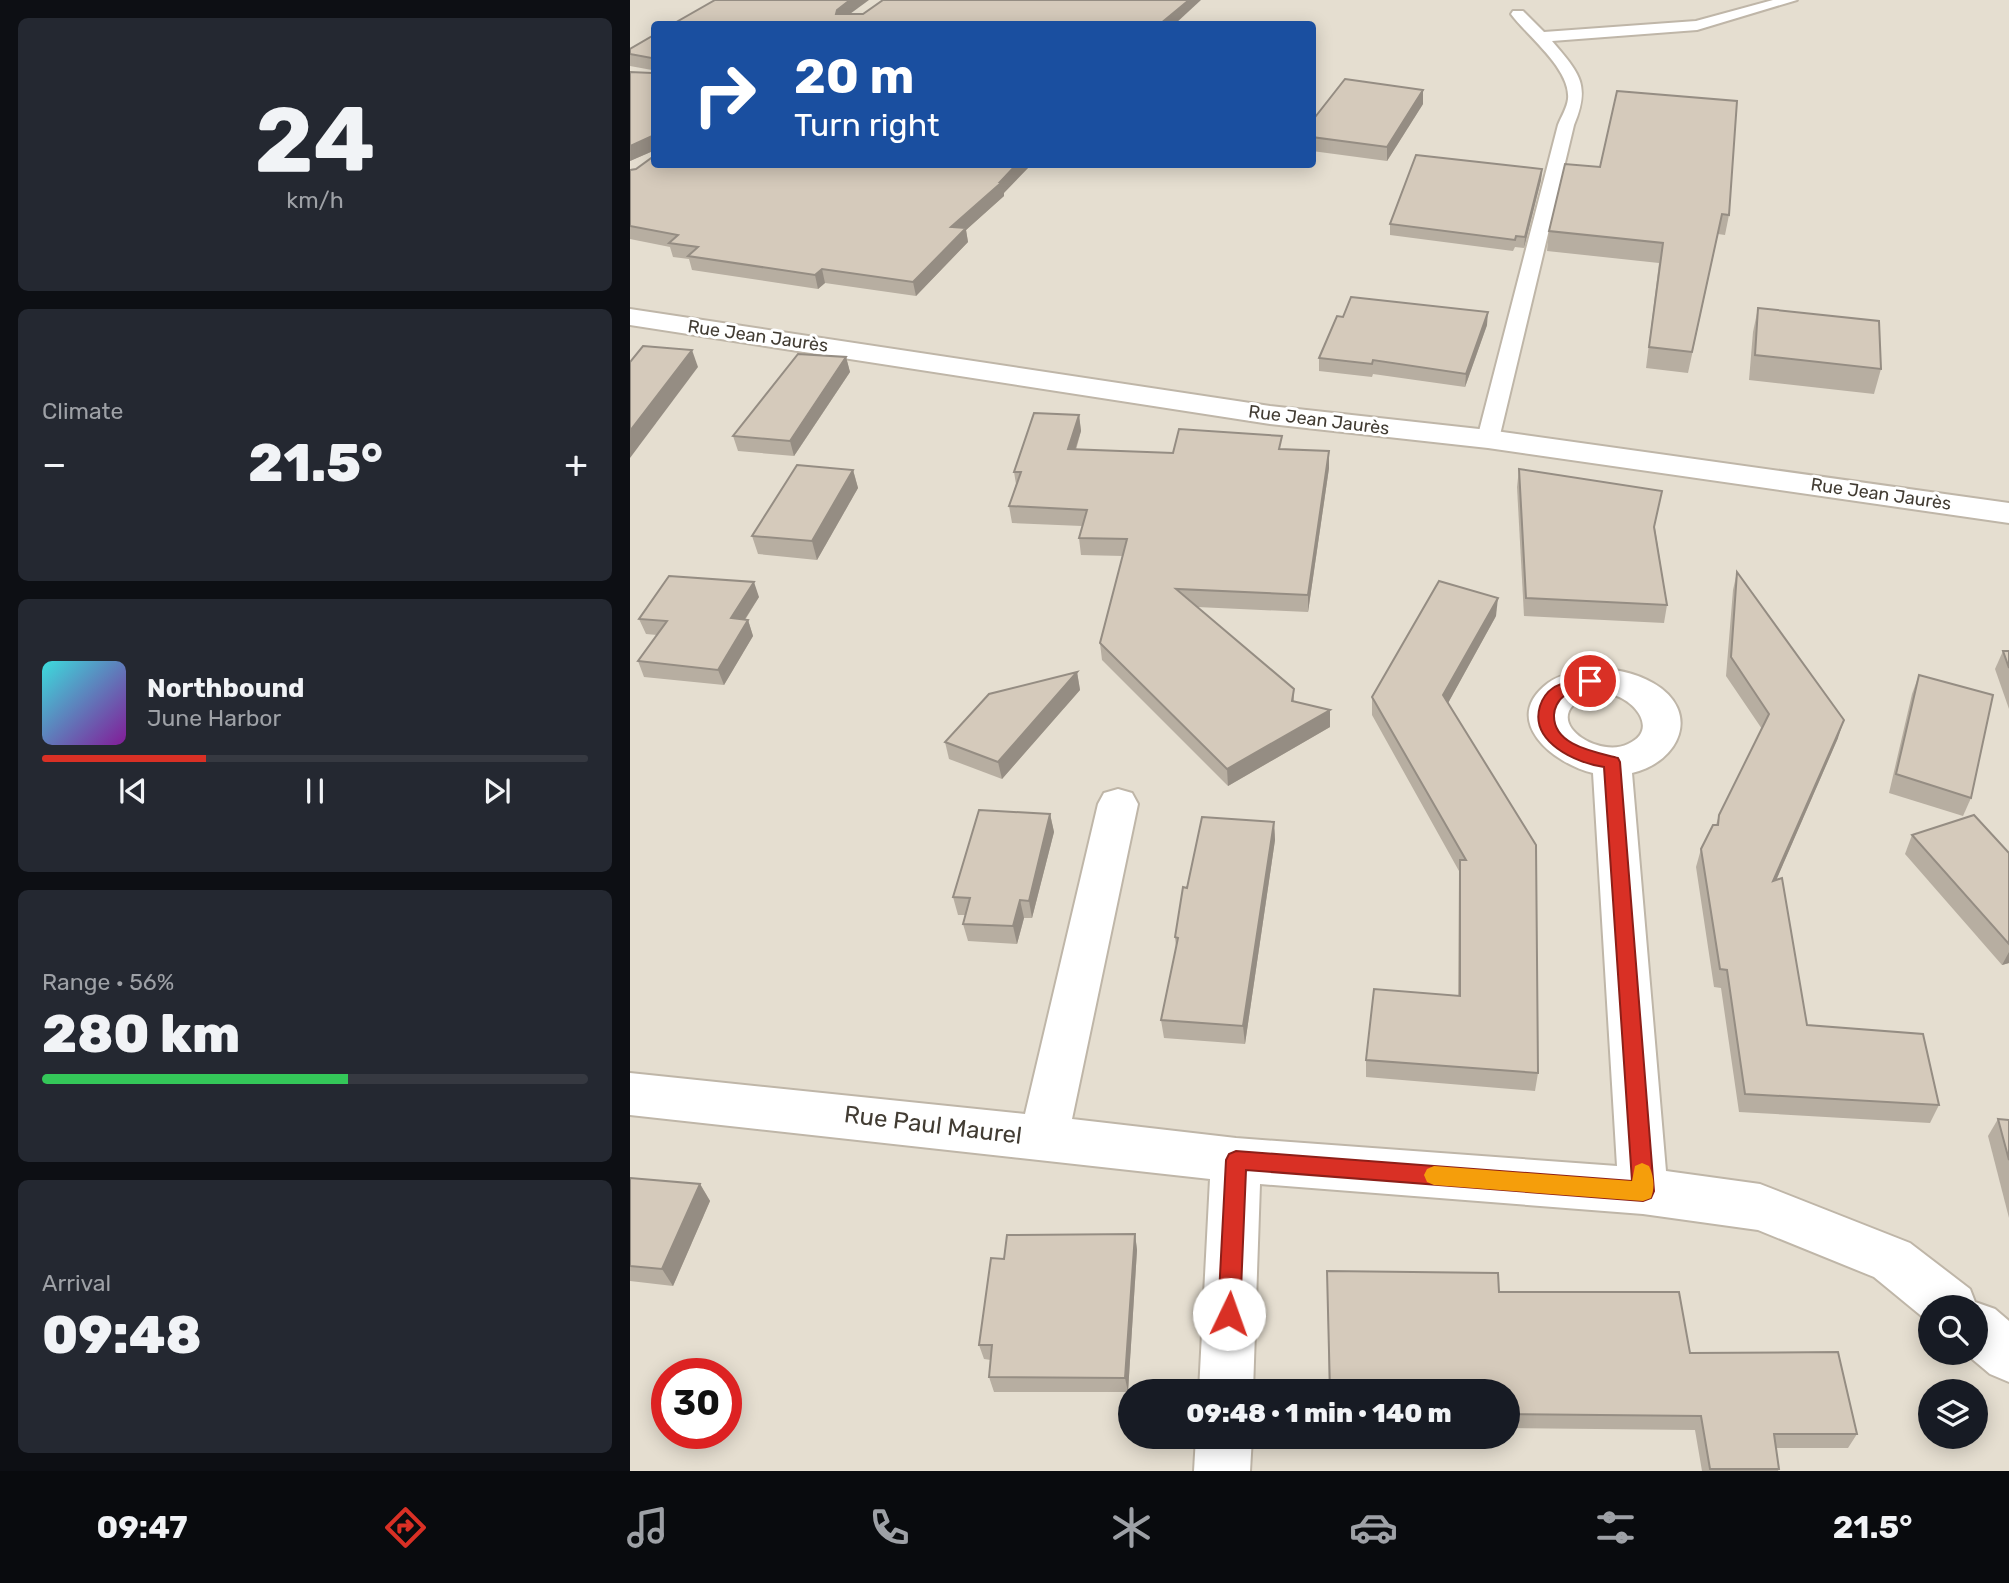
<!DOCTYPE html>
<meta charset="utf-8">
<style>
:root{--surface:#171b24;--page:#242831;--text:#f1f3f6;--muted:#9ea1a6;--line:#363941;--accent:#d93025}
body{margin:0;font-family:Rubik,sans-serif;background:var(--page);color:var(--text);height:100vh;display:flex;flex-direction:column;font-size:26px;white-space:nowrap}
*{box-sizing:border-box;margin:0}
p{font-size:23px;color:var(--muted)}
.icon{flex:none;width:38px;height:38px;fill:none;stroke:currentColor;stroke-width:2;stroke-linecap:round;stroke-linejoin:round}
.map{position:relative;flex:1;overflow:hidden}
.drawer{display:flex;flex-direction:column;gap:18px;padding:18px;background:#0d0f14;width:630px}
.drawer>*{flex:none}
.top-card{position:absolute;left:21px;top:21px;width:665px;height:147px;border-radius:7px;box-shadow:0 4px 18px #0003;background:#1a4fa0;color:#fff;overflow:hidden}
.buttons{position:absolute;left:1288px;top:1295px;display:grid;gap:14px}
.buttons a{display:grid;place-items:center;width:70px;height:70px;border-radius:50%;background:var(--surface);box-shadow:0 4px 18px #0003;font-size:35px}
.speed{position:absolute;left:21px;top:1358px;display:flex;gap:14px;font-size:35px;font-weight:700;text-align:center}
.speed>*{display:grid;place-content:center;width:91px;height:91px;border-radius:50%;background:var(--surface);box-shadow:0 4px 18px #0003;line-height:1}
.speed .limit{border:10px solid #d22;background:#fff;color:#111}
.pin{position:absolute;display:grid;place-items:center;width:60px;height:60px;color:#fff;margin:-30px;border:4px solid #fff;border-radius:50%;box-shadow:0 2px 7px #0007}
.me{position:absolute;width:77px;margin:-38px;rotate:3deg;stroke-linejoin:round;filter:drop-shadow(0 0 5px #0008)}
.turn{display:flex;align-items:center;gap:24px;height:147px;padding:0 28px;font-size:32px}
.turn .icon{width:91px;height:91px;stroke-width:2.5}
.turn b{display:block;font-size:49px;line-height:60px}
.big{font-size:52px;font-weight:800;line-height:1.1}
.drawer .widget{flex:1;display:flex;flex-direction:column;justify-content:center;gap:10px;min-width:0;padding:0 24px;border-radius:10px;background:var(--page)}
.drawer .dial{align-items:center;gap:0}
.dial b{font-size:91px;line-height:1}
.song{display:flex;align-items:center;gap:21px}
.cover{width:84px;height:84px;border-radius:10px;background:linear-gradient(135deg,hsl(180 70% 55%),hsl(290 70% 35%))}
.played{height:7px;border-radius:4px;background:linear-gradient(90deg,var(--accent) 30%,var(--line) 30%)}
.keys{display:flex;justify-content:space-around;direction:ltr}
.heat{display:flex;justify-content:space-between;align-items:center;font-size:38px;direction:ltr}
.charge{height:10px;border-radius:5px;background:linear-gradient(90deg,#34c759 56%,var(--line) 0)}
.trip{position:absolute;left:488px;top:1379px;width:402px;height:70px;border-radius:35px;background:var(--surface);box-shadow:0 4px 18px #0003;font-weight:800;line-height:70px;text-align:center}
.menu{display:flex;height:112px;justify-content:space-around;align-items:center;background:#090b0e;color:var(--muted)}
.menu .icon{width:49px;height:49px}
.menu .active{color:var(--accent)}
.menu b{font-size:32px;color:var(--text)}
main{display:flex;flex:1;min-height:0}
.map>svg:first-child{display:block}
</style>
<main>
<section class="drawer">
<div class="widget dial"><b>24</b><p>km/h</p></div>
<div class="widget"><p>Climate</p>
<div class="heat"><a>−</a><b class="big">21.5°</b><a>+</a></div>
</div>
<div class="widget">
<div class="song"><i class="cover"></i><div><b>Northbound</b><p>June Harbor</p></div></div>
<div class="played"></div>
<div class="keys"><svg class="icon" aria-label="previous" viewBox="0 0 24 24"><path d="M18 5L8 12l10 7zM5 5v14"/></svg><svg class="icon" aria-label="pause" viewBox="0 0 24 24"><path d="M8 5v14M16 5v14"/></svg><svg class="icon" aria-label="next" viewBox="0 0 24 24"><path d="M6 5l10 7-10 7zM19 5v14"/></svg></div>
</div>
<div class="widget"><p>Range · 56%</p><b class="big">280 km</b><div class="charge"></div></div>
<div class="widget"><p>Arrival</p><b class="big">09:48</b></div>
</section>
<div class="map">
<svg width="1379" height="1471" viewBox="0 0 1379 1471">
<rect width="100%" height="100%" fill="#f1ece2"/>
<!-- residential -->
<path fill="#e5ded0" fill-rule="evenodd" d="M0,0H1379V1471H0ZM24,24H682V164H24ZM1300,1307H1346V1353H1300ZM37,1374H96V1433H37ZM500,1391H878V1437H500ZM1300,1391H1346V1437H1300Z"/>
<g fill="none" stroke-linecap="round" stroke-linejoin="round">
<!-- service casing -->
<g stroke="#bfb6a8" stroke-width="4">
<path id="service" d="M1143,0H1167L1067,30L922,41C949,73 961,84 944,125L869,439L866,444H850L847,439L928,125C931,117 937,108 938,99C941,69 897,36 881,14L883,11H893L914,32L1066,21Z"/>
</g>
<!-- minor casing -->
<g stroke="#bfb6a8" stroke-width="4">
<g id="minor">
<path d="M0,309L640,406L858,430L1379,503V523L858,448L640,424L0,325Z"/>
<path d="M959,668C981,668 1004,672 1023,683C1072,711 1050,762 1002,773L1036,1171L1130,1184L1280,1243L1340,1289L1345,1302L1365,1309L1379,1321V1382L1360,1374L1335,1353H1346V1307H1300V1323L1244,1277L1128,1230L1013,1214L630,1184L623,1391H569L580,1179L0,1115V1073L395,1114L468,804L474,793L488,789L502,793L508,804L442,1119L606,1138L987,1166L963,773C924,764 869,720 918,683C928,675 946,672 959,668ZM962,694C969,694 977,693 984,695C1007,702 1028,731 998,744C966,760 903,716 962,694Z"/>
<path d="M566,1437H622L620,1471H564Z"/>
</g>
</g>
<!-- service -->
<use href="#service" fill="#fff" fill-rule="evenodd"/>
<!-- minor -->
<use href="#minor" fill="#fff" fill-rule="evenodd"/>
</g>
<!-- wall -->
<g fill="#b7aea1">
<path d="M24,35V155L23,151L0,161V72L22,73V70L0,66V49Z"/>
<path d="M793,104L757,161L682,151V121Z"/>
<path d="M935,164L1099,215L1095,235L1088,234L1058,373L1016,368L1029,263L917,251L919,231Z"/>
<path d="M912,169L911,180L894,248L885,247L883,251L760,235V224Z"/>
<path d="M0,170L374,193V196L336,230L338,242L286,296L195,283L188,289L62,270L59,259L43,257L40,247L0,239Z"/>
<path d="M1128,308L1251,369L1244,394L1119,380L1123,332Z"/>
<path d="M857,325L835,387L743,374L742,377L689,371V358Z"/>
<path d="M216,357L220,372L164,456L108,451L103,436Z"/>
<path d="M449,415L451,431L446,450L543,453L652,449L699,451V468L678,612L567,607L664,689V702L700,727L598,786L472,660L470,643L493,556L451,555L449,538L452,526L382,523L379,506L386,484L384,472Z"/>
<path d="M889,469L1025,528L1037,605L1034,623L894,616L887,487Z"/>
<path d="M223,470L228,488L187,560L128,554L122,536Z"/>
<path d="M1107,572L1208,738L1146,880L1177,1025L1309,1105L1300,1123L1109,1112L1091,988L1084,987L1066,867L1071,849L1086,825L1089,815L1132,729L1096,676L1103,590Z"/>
<path d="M129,597L115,620H118L123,636L94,685L14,677L8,661L27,635L16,634L9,619Z"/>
<path d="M866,616L818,703L908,1073L905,1091L736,1077V1060L828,996L829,871L742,715V697Z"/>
<path d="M1373,651H1379V709L1365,669Z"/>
<path d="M447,672L450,690L372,779L319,759L315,742Z"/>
<path d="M1289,675L1341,798L1333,816L1259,793L1282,694Z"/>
<path d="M420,814L424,832L402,918H394L387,944L338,941L333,924L335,915H328L323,897Z"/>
<path d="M644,822L645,840L615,1044L534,1038L531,1020L546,947L545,937L557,888Z"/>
<path d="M1282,835L1379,853V963L1372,965L1275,854Z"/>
<path d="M1368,1119L1379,1120V1218L1358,1136Z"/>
<path d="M0,1178L70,1184L80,1201L43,1286L0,1281Z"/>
<path d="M505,1234L507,1250L498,1392H364L359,1377L361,1360L354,1359L349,1345L374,1259Z"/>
<path d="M697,1271L869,1292L1060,1353L1227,1434L1218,1448H1146L1149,1469L1148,1471H1072L1065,1430L878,1428V1391H699Z"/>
</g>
<!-- shaded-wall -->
<g fill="#958d83">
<path d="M220,0H239L209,22L206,14L207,10Z"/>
<path d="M559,0H571L545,24H530Z"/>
<path d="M793,90V104L757,161V147Z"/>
<path d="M22,136L23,151L0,161V146Z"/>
<path d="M387,164H402L374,193V196L336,230L338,242L286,296L283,282L321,227Z"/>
<path d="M912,169L911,180L894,248L895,237Z"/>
<path d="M192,269L195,283L188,289L185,275Z"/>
<path d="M858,312L857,325L835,387L836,374Z"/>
<path d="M62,350L68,367L0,458V431Z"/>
<path d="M216,357L220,372L164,456L160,441Z"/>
<path d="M449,415L451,431L440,466L438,449Z"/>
<path d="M699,451V468L678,612V595Z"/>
<path d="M223,470L228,488L187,560L182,541Z"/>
<path d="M124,582L129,597L106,633L101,618Z"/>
<path d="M868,598L866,616L812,714L813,695Z"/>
<path d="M118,620L123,636L94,685L88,670Z"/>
<path d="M447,672L450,690L372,779L368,762Z"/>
<path d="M700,710V727L598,786L597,769Z"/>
<path d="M1214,720L1208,738L1138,899L1143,881Z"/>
<path d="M420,814L424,832L402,918L399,901Z"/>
<path d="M644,822L645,840L615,1044L613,1026Z"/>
<path d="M390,900L394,918L387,944L383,926Z"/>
<path d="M1379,952V963L1372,965Z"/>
<path d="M70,1184L80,1201L43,1286L32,1269Z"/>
<path d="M505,1234L507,1250L498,1392L495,1378Z"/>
</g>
<!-- building -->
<g fill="#d5cabb" stroke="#958d83" stroke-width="2">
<path d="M85,0H220L207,10L206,14H233L253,0H559L530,24H43Z"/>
<path d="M24,35V148H22V136L0,146V72L22,73V58L0,54V49Z"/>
<path d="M715,79L793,90L757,147L682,137V121Z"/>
<path d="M987,91L1107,101L1099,215L1092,214L1062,352L1019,347L1033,243L919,231L935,164L970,167Z"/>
<path d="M786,155L912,169L895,237L886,236L885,240L760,224Z"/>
<path d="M24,156V164H387L370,182H372L321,227L336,228L283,282L192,269L185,275L58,256L68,247L39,243L48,235L0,226V170L6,169Z"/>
<path d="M721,297L858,312L836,374L743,360L742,364L689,358L707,316L713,317Z"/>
<path d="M1128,308L1249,321L1251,369L1125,355Z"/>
<path d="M13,346L62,350L0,431V362Z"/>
<path d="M168,354L216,357L160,441L103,436Z"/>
<path d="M404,413L449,415L438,449L543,453L549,429L652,436L649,449L699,451L678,595L546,589L664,689L662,701L700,710L597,769L470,643L497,539L449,538L457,510L379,506L391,472H384Z"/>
<path d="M167,465L223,470L182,541L122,536Z"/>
<path d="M889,469L1032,491L1024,527L1037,605L896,598Z"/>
<path d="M1107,572L1214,720L1143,881L1152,878L1177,1025L1293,1034L1309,1105L1115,1094L1097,970L1090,969L1071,849L1083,825H1088L1089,815L1139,714L1101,657Z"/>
<path d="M39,576L124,582L101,618L118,620L88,670L8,661L37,621L9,619Z"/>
<path d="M809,581L868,598L813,695L906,845L908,1073L736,1060L744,989L830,996V860H836L742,697Z"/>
<path d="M1373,651H1379V668Z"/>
<path d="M447,672L368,762L315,742L359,694Z"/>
<path d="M1289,675L1363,695L1341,798L1266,774Z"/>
<path d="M349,810L420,814L399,901L390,900L383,926L333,924L340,898L323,897Z"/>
<path d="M1344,815L1379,853V944L1282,835Z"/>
<path d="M572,817L644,822L613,1026L531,1020L548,938L545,937L553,887L557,888Z"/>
<path d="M1368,1119L1379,1120V1160Z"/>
<path d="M0,1178L70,1184L32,1269L0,1266Z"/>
<path d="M505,1234L495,1378L359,1377L362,1345H349L361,1258L374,1259L377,1235Z"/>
<path d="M697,1271L868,1273L869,1292H1049L1060,1353L1208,1352L1227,1434H1144L1149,1469H1080L1071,1416L878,1414V1391H700Z"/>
</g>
<!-- route -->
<path fill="#d93025" stroke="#8d1f18" stroke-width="2" d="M960,675L967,681L965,684C956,688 942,690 934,696C928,700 924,709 924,715C923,746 966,752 988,758L990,762L1024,1191L1021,1198L1013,1201L616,1170L610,1314L607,1322L599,1325L592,1322L588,1314L596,1160L599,1154L606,1151L1002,1181L974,767C946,763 899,742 910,706C912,700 917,692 923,688C932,682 949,678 960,675Z"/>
<!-- slow -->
<path fill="#f59e0b" d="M1012,1163L1019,1166C1024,1176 1025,1188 1021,1198L1013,1201L804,1185L797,1182L794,1175L797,1169L804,1166L1002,1181L1005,1166Z"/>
<g text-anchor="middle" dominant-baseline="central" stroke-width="6" stroke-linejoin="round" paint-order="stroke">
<!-- far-street labels -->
<g font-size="18" fill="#423c33" stroke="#fff">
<text transform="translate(128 336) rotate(8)">Rue Jean Jaurès</text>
<text transform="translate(689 420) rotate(7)">Rue Jean Jaurès</text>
<text transform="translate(1251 494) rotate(8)">Rue Jean Jaurès</text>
</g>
<!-- near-street labels -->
<g font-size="24" fill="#423c33" stroke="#fff">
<text transform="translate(303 1125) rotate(7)">Rue Paul Maurel</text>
</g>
</g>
</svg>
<div class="buttons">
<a><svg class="icon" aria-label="search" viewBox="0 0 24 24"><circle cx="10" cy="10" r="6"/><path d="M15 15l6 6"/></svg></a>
<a><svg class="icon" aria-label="layers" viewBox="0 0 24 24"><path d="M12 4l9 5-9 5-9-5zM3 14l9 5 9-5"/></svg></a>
</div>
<div class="speed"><div class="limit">30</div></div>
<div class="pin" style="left:960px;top:681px;background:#d93025"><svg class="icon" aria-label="arrive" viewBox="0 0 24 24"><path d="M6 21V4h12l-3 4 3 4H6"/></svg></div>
<svg class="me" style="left:599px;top:1314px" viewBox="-20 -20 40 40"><circle r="19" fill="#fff"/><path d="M0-13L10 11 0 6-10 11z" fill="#d93025"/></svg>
<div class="trip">09:48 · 1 min · 140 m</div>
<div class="top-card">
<div class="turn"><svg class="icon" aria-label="right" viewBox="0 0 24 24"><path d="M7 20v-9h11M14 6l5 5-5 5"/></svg><div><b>20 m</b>Turn right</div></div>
</div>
</div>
</main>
<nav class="menu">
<b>09:47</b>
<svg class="icon active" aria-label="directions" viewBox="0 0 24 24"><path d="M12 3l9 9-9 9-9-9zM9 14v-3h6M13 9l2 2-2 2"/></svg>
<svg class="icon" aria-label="music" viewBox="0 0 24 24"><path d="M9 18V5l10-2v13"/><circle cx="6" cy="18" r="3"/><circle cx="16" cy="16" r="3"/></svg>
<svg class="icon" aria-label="phone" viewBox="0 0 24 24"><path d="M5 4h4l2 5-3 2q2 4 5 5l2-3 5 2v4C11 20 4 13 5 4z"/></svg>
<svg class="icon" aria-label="climate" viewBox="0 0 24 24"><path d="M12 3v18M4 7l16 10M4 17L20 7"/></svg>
<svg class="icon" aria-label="car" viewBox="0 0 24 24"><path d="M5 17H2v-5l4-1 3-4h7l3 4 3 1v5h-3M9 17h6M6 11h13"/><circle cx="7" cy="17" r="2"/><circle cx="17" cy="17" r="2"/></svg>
<svg class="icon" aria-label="filters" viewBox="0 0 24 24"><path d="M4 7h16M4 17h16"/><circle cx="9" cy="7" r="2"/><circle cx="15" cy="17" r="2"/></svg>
<b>21.5°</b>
</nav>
